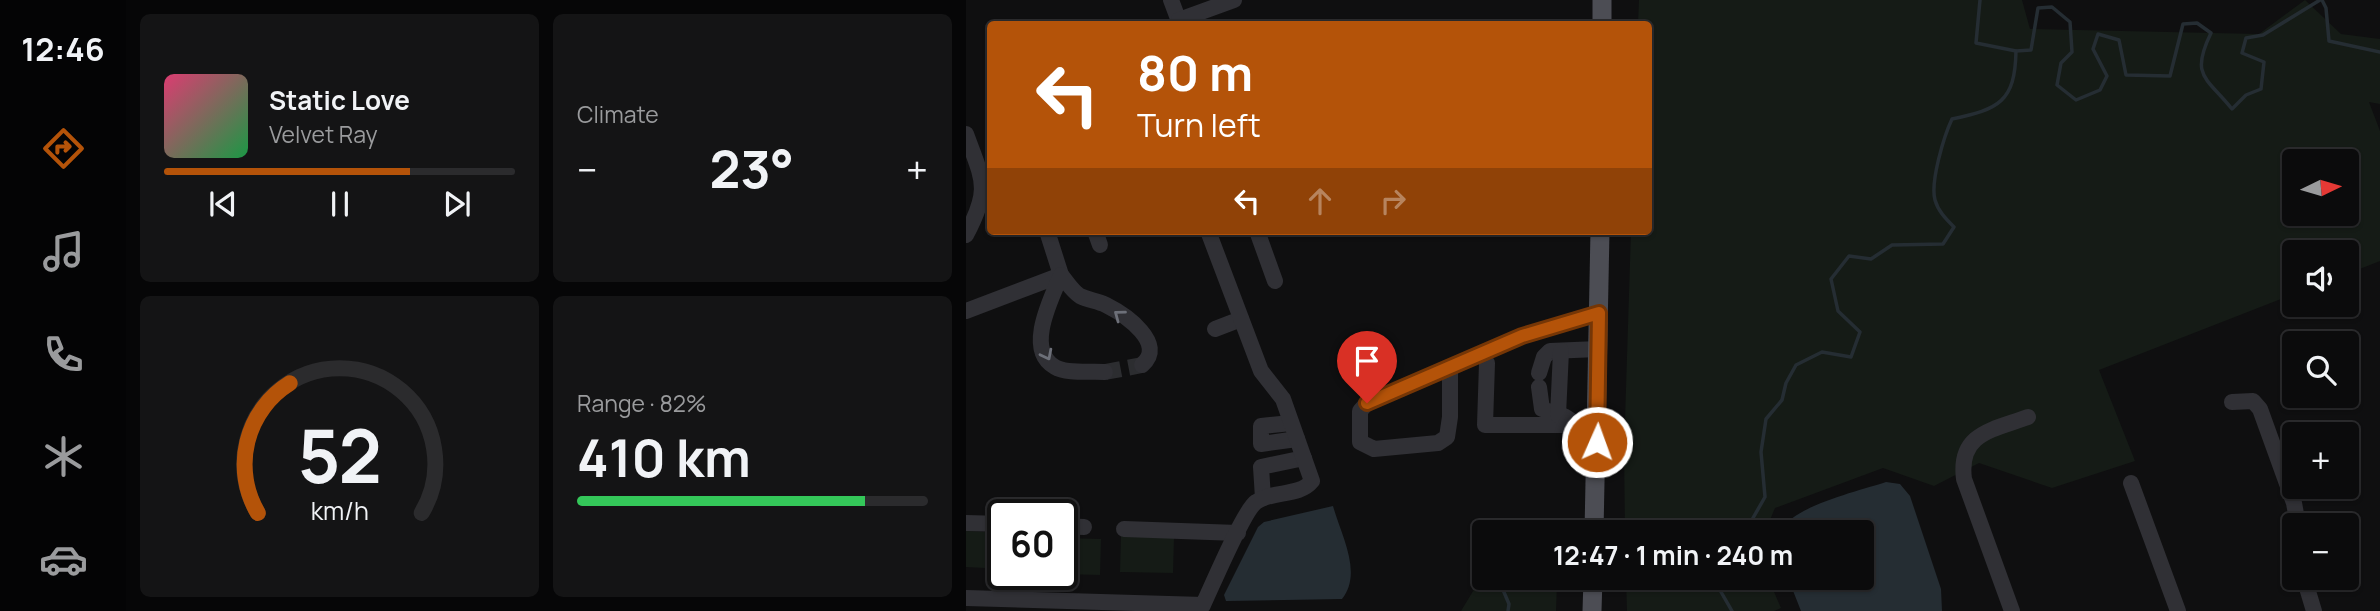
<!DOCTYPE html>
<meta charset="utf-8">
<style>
:root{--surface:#0b0b0c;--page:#141415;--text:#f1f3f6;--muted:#9a9b9d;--line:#2b2b2d;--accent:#b45309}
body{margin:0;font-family:Manrope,sans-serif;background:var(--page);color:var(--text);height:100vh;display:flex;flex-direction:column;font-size:26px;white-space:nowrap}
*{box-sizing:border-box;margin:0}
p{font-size:23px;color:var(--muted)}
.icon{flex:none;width:38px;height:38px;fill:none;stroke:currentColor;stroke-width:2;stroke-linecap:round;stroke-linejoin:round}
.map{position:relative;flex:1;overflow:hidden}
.sheet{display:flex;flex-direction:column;gap:14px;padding:14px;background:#060607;width:840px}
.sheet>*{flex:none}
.hud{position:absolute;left:21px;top:21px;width:665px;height:214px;border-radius:7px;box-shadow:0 2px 5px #0004,0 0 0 2px var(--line);background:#b45309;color:#fff;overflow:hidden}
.needle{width:46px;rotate:85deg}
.fabs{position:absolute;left:1316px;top:149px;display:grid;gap:14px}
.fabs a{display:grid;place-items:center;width:77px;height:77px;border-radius:7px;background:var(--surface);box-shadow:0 2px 5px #0004,0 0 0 2px var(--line);font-size:35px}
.speed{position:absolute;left:21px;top:499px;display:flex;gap:14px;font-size:35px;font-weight:700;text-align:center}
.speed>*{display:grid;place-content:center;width:91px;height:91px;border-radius:50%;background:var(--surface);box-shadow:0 2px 5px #0004,0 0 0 2px var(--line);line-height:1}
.speed .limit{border:4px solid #111;border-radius:10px;background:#fff;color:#111}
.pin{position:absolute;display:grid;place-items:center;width:60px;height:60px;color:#fff;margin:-72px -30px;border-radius:50% 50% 50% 0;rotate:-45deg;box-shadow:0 0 7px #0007}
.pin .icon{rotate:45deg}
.me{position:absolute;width:77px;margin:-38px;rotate:2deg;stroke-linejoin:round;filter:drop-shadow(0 0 5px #0008)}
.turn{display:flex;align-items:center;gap:24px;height:147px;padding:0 35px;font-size:32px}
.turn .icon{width:91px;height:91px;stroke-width:2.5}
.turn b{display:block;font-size:49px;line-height:60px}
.lanes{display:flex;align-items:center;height:66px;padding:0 35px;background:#0003;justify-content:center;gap:35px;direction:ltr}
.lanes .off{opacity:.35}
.big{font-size:52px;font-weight:700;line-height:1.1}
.sheet .widget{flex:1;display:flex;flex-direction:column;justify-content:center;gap:10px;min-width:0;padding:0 24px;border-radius:10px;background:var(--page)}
.sheet .dial{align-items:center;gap:0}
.dial svg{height:182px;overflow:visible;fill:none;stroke:var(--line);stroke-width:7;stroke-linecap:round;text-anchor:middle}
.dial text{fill:var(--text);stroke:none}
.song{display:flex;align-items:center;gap:21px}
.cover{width:84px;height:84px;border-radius:10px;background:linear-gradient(135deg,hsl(340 70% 55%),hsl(140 70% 35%))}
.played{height:7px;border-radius:4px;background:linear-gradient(90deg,var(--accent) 70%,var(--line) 70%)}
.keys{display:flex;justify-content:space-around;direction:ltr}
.heat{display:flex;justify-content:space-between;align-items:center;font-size:38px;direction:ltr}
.charge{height:10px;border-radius:5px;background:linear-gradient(90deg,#34c759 82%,var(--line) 0)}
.sheet .tiles{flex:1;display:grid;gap:14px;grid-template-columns:repeat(2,1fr)}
.trip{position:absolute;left:506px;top:520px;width:402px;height:70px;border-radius:7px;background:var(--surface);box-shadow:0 2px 5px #0004,0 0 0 2px var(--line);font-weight:700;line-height:70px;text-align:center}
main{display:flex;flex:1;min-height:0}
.dock{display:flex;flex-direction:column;width:126px;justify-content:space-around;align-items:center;background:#040405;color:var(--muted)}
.dock .icon{width:49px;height:49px}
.dock .current{color:var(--accent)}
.dock b{font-size:32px;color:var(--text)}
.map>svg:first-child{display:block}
</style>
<main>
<nav class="dock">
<b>12:46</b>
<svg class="icon current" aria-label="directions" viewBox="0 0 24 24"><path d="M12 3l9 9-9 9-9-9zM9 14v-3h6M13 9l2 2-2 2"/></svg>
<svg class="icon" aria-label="music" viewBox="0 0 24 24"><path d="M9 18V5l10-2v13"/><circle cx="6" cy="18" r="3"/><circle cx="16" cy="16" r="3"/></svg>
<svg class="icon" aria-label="phone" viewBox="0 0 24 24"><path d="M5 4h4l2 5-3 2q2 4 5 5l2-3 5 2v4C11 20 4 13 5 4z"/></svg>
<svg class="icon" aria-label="climate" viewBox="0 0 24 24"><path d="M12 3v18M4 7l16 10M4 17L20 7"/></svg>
<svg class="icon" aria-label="car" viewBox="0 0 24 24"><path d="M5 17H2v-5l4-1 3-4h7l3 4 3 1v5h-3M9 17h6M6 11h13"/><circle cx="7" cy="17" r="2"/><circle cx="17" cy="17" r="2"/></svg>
</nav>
<section class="sheet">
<div class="tiles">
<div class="widget">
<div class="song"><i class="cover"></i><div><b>Static Love</b><p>Velvet Ray</p></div></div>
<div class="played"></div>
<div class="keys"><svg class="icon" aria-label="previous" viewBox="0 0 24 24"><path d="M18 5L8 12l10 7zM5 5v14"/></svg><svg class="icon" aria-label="pause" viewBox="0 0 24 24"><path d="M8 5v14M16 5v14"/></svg><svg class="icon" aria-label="next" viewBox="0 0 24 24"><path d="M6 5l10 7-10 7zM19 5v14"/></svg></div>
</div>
<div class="widget"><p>Climate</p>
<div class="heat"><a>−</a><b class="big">23°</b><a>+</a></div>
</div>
<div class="widget dial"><svg viewBox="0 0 100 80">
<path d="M14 69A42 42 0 1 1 86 69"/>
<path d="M14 69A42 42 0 0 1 28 12" stroke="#b45309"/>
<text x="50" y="56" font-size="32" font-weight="700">52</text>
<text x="50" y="72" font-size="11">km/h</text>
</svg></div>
<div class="widget"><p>Range · 82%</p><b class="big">410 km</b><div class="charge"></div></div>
</div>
</section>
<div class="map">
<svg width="1414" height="611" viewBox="0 0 1414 611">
<rect width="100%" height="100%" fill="#0f0f10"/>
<!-- green -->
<g fill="#151b16" fill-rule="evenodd">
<path d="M673,0H1056L1064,29L1293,34L1339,0L1375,34L1414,39V104L1403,102L1414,131V261L1381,274V252H1328V294L1133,370L1169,461L1086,488L1013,463L968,486L917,468L809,508L799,532H659L658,451L665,231H682V24H672ZM1328,161H1381V214H1328Z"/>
<path d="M0,531L20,532L19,568L0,567Z"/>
<path d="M155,536L208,538L207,573L154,572Z"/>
<path d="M96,538L135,539L134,575L96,574Z"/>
<path d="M518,573V578H588L591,583L590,611H495Z"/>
<path d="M660,578H802L815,608L808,611H661Z"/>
</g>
<!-- water -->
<g fill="#252d33">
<path d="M920,482L934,484L944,496L975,589L976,611H835L822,578H896V532H814C826,506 893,491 920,482Z"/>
<path d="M367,506C375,535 397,573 376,599L260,601L258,595L292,527L298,522Z"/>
</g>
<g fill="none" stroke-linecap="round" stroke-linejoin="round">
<!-- stream -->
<g stroke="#252d33" stroke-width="3.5">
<path d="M1356,0L1360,8L1363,41L1414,52"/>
<path d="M1050,51L1065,50L1072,8L1086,7L1104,22L1106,52L1095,63L1091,85L1110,100L1134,90L1141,76L1127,49L1132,34L1153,40L1160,75L1204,76L1217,24L1231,23L1245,33C1224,76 1240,77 1266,109L1280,95L1295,89L1298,62L1276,53L1280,38L1297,35L1354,0"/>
<path d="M779,532L799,497L795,452L800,419L816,400L820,383L830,365L856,352L885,357L894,332L872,311L865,279L883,256L905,259L926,245L977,244L988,227C980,219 972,211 969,200C964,182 978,136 986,119C1033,109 1049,102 1050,51L1010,43L1014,0"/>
<path d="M532,578L543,604L542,611"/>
<path d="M747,578L766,611"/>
</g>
<!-- minor-tunnel -->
<path stroke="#2c2d30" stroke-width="16" stroke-dasharray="16 8" stroke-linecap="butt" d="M139,372L176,365"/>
<!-- minor -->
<g stroke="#303035" stroke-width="16">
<path d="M205,0L214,24"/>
<path d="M213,20L268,0"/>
<path d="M0,134C17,181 25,188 0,235"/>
<path d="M129,231L134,245"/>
<path d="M291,231L309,281"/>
<path d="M0,311L95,275L81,231"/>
<path d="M249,329L275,319"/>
<path d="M521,363L519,425H612L598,416L576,409L573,387"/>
<path d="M484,367V417L481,437L472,443L408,449L394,442V411L401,403L556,336L633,313"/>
<path d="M139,372C125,371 100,374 89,367C58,350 86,297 95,275C101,282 106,291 114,296C122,300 132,301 140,305C160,315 201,344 176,365"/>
<path d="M573,373L578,357L584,351L632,349"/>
<path d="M1266,402L1287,401L1294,409L1328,503L1332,525"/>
<path d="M592,415L595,351"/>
<path d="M325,423L295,426V444L331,439"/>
<path d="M1165,483L1212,611"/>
<path d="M297,498L295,467L338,458"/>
<path d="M0,523L37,524"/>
<path d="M96,526L118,527"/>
<path d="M158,529L272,533"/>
<path d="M1338,578L1348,611"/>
<path d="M0,598L237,605C246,586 278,510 290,502C307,490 333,497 346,481L317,399L295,371L242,231"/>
<path d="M1046,611L998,479C992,433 1027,430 1062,417"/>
</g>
<!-- major -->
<g stroke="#4c4d54" stroke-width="19">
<path d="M636,0V24"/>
<path d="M628,532L634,231"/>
<path d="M626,611L627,578"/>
</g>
</g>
<!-- one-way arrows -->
<defs><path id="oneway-chevron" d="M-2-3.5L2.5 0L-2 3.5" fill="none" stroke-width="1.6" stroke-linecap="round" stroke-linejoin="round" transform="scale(1.75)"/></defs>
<g stroke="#6d7079">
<use href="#oneway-chevron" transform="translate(153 315) rotate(-143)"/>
<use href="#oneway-chevron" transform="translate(81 355) rotate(63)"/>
</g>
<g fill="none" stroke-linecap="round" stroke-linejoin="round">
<!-- route casing -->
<g stroke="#753606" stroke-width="18">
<path id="route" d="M401,403L556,336L633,313L631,442"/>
</g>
<!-- route -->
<use href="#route" stroke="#b45309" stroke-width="12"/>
</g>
</svg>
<div class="fabs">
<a><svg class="needle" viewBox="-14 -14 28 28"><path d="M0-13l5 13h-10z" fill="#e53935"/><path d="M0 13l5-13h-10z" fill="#9a9b9d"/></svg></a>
<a><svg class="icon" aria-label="sound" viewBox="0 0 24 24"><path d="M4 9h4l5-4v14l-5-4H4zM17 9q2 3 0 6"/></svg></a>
<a><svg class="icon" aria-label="search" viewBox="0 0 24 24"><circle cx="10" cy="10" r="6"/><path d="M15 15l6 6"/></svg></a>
<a>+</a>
<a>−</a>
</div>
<div class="speed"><div class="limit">60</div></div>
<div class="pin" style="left:401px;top:403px;background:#d93025"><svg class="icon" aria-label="arrive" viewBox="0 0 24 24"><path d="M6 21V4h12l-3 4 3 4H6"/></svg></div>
<svg class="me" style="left:631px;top:442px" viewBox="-20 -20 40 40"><circle r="17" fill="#b45309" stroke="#fff" stroke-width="3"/><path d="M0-11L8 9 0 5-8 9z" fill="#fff"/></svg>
<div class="trip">12:47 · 1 min · 240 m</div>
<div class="hud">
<div class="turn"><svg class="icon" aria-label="left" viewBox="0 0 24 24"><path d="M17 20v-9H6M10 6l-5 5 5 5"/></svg><div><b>80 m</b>Turn left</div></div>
<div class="lanes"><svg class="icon" aria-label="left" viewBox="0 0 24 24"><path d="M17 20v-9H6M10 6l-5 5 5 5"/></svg><svg class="icon off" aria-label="ahead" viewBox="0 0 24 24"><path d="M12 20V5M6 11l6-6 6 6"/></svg><svg class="icon off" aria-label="right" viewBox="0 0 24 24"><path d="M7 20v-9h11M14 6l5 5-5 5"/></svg></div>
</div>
</div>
</main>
